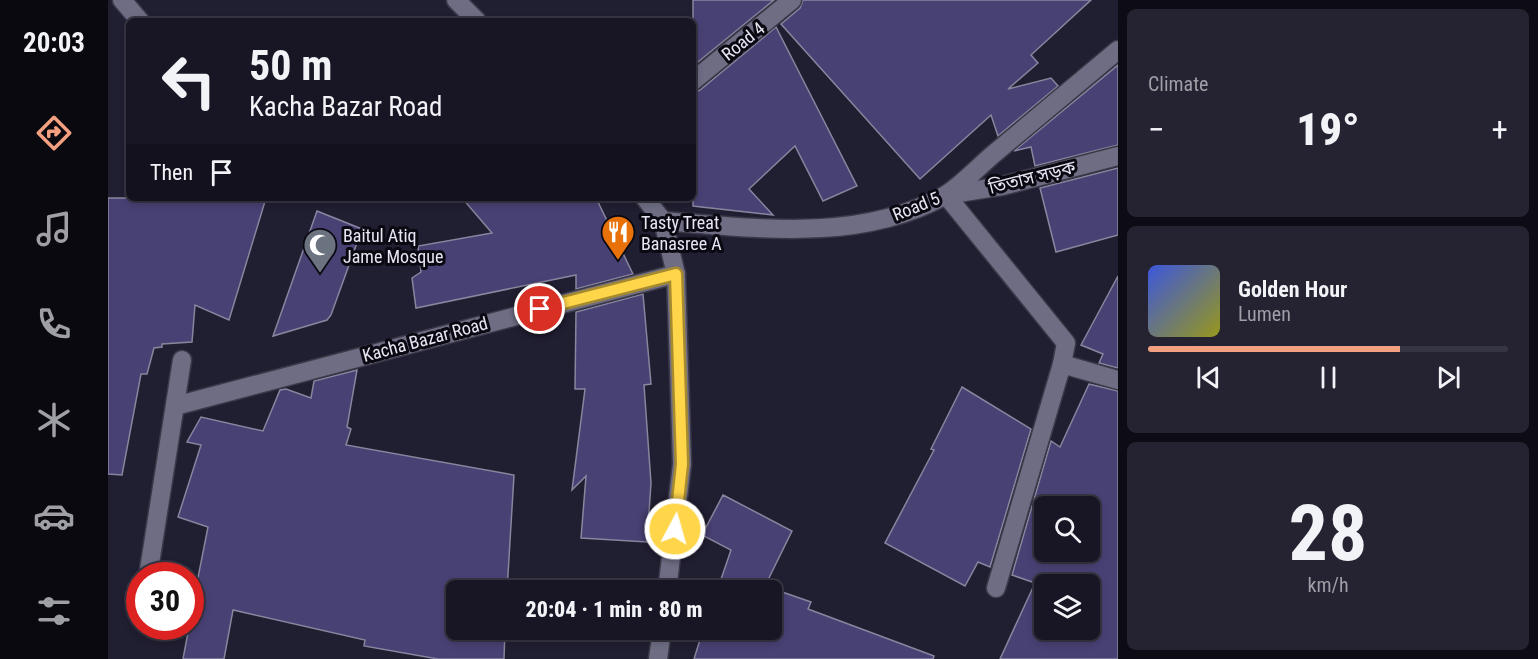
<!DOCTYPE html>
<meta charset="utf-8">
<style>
:root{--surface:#181625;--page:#252332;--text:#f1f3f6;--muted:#9f9fa7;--line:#363542;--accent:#f2a07f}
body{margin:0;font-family:"Roboto Condensed","Noto Sans Bengali",sans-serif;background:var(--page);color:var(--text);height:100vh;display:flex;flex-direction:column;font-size:22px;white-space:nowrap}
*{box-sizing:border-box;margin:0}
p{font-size:20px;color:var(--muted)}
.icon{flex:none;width:33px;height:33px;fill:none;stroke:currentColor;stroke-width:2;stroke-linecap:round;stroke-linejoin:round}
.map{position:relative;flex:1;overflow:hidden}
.drawer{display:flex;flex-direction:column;gap:9px;padding:9px;background:#0d0c14;width:420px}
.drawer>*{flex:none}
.top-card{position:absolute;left:18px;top:18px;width:570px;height:183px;border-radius:9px;box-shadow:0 3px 9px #0003,0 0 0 2px var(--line);background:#181625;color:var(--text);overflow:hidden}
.tools{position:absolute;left:926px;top:496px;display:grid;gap:12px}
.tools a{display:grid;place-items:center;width:66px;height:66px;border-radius:9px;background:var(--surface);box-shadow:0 3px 9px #0003,0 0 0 2px var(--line);font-size:30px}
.speed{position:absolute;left:18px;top:562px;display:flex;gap:12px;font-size:30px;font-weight:700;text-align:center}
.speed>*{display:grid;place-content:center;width:78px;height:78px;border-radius:50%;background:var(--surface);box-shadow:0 3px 9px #0003,0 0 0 2px var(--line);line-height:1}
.speed .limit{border:9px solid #d22;background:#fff;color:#111}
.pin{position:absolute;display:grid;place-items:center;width:51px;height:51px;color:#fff;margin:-26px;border:3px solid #fff;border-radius:50%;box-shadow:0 2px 6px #0007}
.me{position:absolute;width:66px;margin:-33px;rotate:6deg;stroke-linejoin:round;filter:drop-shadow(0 0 4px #0008)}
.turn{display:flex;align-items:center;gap:21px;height:126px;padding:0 24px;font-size:27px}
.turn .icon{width:78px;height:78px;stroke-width:2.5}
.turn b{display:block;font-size:42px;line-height:51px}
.then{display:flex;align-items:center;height:57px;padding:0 24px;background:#0003;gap:12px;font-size:22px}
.big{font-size:45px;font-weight:800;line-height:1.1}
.drawer .card{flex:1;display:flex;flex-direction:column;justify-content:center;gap:9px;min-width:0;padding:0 21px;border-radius:9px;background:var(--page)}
.drawer .dial{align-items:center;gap:0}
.dial b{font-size:78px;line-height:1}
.song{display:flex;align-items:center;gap:18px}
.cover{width:72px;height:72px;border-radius:9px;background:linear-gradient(135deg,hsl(230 70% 55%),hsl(60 70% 35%))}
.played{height:6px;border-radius:3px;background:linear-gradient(90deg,var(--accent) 70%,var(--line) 70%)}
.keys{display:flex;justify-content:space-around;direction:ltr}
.heat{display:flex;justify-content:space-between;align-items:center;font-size:33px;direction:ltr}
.trip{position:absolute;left:338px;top:580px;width:336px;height:60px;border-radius:9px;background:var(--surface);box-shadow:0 3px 9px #0003,0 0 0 2px var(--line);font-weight:800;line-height:60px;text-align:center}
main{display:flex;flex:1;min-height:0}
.dock{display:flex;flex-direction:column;width:108px;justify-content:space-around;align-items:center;background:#0a090f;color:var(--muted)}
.dock .icon{width:42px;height:42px}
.dock .current{color:var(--accent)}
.dock b{font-size:27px;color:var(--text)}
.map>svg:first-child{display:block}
</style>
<main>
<nav class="dock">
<b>20:03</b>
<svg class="icon current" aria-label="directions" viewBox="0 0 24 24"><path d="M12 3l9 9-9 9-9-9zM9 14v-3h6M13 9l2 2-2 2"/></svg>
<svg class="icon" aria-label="music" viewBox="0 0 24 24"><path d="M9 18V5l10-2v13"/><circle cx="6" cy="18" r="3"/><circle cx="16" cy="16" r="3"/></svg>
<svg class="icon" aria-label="phone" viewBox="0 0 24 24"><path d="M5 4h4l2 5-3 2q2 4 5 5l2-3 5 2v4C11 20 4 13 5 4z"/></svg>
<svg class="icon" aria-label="climate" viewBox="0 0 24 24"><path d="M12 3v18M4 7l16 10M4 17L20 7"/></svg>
<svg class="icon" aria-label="car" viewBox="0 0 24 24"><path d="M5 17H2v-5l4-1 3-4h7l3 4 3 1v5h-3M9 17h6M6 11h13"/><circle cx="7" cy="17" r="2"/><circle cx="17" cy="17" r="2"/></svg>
<svg class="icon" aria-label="filters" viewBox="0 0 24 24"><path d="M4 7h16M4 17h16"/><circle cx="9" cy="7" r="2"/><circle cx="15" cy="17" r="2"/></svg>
</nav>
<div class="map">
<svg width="1010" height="659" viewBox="0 0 1010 659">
<rect width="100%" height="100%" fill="#201e31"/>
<!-- building -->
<g fill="#484174" stroke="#88869e" stroke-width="1.5" fill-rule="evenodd">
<path d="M585,0H666L585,66Z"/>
<path d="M695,0H983L923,55L930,63L900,89L943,78L950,86L890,136L883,115L812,179L673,24L692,8Z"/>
<path d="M668,27L749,186L715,201L687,146L641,189L665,215L585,206V92L592,90Z"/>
<path d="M1010,65V145L927,166L923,147L906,151Z"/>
<path d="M1010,168V235L948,252L932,188Z"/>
<path d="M0,198H158L121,320L87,305L84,342L54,344V347L46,348L39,374H33L14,475L0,474Z"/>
<path d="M354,198H488L525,274L468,289V275L308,308L304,278L313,272L310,246L384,233Z"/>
<path d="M209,211L254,229L223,315L219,320L165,336Z"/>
<path d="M1010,276V368L991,363L995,354L973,345Z"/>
<path d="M535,294L543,384L536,385L543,483L539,542L473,538L478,476L464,490L477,389H467L468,312Z"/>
<path d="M249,370L239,427L243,429L238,445L406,475L399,591H348V630H397L396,659H330L256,646L257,640L125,610L116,659H75L81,627H82V618L100,527L70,517L93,445L79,442L93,417L155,431L172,390L178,389L203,398L206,381Z"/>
<path d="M981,384L1010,391V659H892L927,583L904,575L943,441L952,447ZM936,507H981V552H936ZM936,585H981V630H936Z"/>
<path d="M854,387L923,429L882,567L870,562L857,586L777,543L826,450L823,449Z"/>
<path d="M615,495L684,531L657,586L703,602L700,609L826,656L825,659H586L595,630H663V591H609L623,550L594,535Z"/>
</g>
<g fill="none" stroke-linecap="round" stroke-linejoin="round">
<!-- minor casing -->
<g stroke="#3b3948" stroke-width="21">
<g id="minor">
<path d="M14,0L32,21"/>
<path d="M348,0L369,21"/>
<path d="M585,81L684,0"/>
<path d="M838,195L958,343L954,364L888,588"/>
<path d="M838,195L894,186L1010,156"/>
<path d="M537,198L555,221L568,274L574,464L559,591"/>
<path d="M555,221C648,228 750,243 836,196C853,186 872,165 888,152C929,118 969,84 1010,50"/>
<path d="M954,364L1010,380"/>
<path d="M67,406L568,274"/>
<path d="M40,576L74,360"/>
<path d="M550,659L554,630"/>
</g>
</g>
<!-- minor -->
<use href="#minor" stroke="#6e6d84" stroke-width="18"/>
</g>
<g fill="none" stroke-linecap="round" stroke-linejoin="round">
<!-- route casing -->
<g stroke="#a68a30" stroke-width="15">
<path id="route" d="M432,309L568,274L574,464L567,529"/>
</g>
<!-- route -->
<use href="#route" stroke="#ffd54a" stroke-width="10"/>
</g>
<!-- icons -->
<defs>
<g id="restaurant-pin" transform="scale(1.725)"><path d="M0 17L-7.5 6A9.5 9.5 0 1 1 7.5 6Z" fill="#e8710a" stroke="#0a0912"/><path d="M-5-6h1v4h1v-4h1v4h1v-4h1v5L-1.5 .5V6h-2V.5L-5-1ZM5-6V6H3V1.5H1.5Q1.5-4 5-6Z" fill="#fff"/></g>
<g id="mosque-pin" transform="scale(1.725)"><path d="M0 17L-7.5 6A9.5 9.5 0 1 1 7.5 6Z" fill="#6b7280" stroke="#0a0912"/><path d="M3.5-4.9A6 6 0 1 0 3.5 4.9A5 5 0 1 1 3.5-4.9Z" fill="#fff"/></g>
</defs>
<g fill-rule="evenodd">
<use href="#restaurant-pin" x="510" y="232"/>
<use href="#mosque-pin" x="212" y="245"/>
</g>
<g text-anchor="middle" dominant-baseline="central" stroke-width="6" stroke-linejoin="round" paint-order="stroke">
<!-- street labels -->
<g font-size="18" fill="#e7e6f3" stroke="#0a0912">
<text transform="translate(635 41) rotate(-39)">Road 4</text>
<text transform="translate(924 177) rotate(-14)">তিতাস সড়ক</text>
<text transform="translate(808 206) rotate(-22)">Road 5</text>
<text transform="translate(317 339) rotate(-15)">Kacha Bazar Road</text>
</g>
<!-- poi labels -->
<g font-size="18" fill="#e7e6f3" stroke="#0a0912" text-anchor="start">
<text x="533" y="222">Tasty Treat<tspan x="533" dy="21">Banasree A</tspan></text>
<text x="235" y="235">Baitul Atiq<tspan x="235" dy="21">Jame Mosque</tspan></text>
</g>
</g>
</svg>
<div class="tools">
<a><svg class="icon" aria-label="search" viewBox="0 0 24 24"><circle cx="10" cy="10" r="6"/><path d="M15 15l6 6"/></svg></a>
<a><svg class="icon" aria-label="layers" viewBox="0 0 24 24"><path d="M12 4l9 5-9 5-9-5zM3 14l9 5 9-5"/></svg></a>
</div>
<div class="speed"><div class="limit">30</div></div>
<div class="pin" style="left:432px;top:309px;background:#d93025"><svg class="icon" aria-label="arrive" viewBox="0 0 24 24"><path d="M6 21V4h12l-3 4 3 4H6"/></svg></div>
<svg class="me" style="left:567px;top:529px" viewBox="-20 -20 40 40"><circle r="17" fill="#ffd54a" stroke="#fff" stroke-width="3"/><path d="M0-11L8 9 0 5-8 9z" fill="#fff"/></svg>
<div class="trip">20:04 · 1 min · 80 m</div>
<div class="top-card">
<div class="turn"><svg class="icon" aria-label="left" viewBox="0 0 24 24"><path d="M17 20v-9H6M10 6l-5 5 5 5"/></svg><div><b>50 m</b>Kacha Bazar Road</div></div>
<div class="then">Then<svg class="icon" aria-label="arrive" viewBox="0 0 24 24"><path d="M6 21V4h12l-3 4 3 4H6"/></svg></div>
</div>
</div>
<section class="drawer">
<div class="card"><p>Climate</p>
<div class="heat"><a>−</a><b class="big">19°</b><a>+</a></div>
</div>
<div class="card">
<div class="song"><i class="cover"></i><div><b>Golden Hour</b><p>Lumen</p></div></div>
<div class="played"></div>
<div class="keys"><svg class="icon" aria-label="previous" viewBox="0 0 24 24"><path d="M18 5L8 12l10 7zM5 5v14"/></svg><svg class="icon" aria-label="pause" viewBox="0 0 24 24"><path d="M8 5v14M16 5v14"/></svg><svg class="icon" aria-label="next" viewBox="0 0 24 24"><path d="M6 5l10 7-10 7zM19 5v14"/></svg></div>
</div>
<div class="card dial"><b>28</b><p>km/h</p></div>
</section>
</main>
